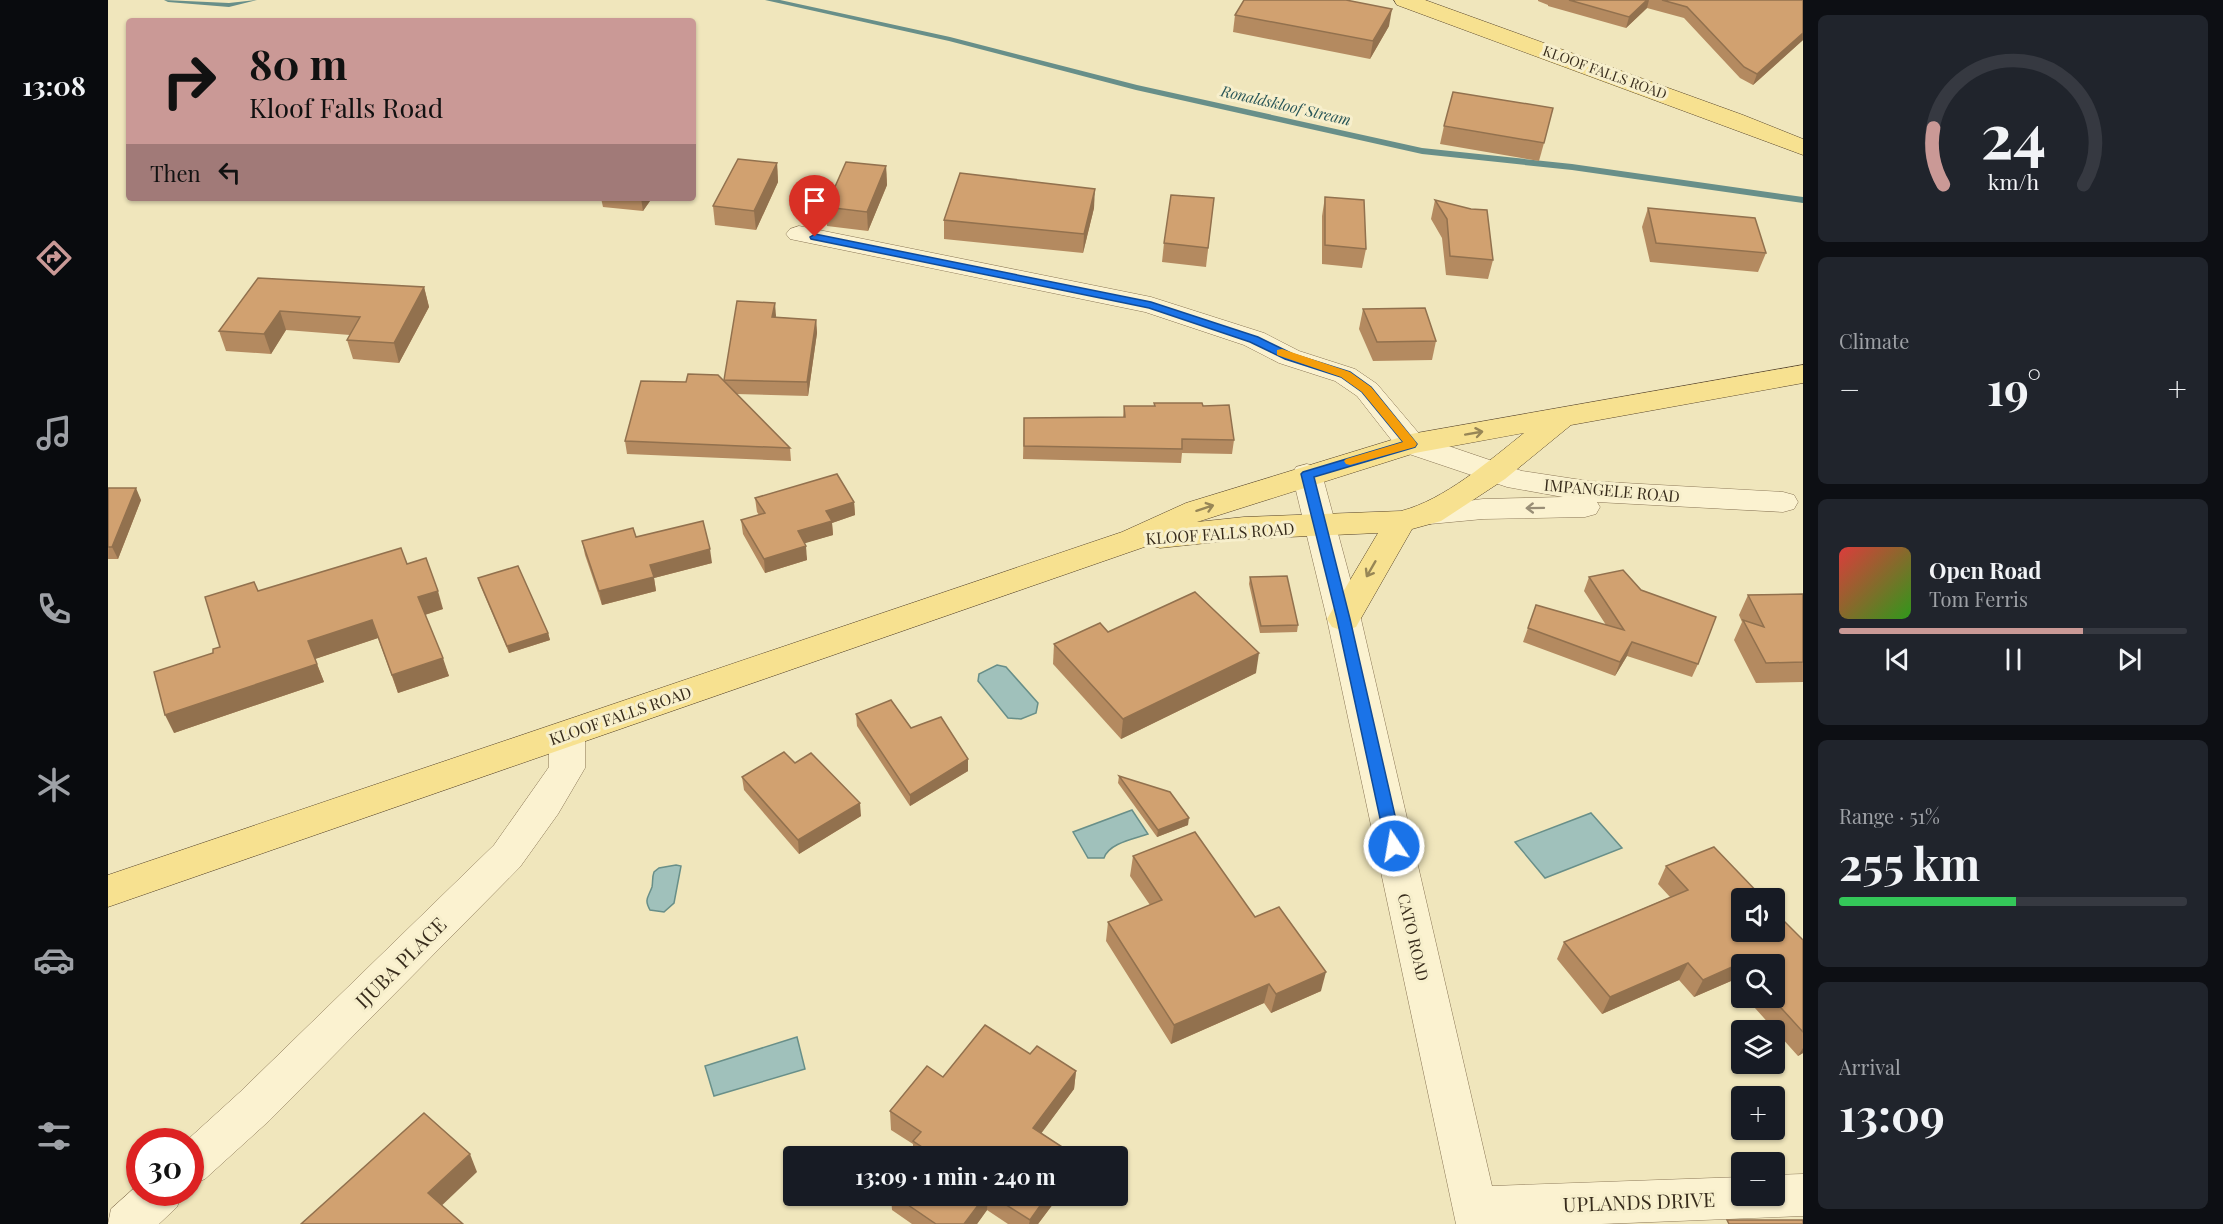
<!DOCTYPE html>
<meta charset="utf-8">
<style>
:root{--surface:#171b24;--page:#20242c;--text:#f1f3f6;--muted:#9ea1a6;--line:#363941;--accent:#ca9996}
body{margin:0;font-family:"Playfair Display",serif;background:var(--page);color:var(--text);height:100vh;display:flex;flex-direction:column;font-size:22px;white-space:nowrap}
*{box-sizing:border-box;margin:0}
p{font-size:20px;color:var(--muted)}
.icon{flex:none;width:33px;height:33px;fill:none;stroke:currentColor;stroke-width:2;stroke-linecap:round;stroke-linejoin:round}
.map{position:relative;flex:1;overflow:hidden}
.side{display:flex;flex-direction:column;gap:15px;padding:15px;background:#0d0f14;width:420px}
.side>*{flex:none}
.hud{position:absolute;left:18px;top:18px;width:570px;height:183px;border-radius:6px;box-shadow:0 2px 4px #0004;background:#ca9996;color:#111;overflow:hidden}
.fabs{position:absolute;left:1623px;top:888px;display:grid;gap:12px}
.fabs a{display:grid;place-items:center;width:54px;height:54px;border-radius:6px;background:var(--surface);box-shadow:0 2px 4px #0004;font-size:30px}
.speed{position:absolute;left:18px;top:1128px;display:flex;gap:12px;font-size:30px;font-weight:700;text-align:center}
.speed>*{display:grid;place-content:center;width:78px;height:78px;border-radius:50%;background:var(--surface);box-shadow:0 2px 4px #0004;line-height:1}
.speed .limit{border:9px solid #d22;background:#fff;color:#111}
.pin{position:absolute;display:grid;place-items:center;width:51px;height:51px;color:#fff;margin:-62px -26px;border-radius:50% 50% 50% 0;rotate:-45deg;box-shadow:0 0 6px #0007}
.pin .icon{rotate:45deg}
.me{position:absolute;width:66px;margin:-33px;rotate:348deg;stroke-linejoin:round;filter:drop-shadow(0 0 4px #0008)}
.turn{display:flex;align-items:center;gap:21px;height:126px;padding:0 24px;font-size:27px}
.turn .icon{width:78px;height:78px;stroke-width:2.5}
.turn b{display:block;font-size:42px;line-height:51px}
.then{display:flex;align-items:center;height:57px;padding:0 24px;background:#0003;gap:12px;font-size:22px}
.big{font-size:45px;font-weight:700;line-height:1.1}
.side .card{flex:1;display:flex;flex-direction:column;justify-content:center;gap:9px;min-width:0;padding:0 21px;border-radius:9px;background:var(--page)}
.side .dial{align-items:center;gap:0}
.dial svg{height:156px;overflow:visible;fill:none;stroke:var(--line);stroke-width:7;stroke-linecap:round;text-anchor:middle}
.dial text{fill:var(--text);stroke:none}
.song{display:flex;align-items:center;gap:18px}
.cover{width:72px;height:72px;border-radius:9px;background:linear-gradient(135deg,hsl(0 70% 55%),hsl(110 70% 35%))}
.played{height:6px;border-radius:3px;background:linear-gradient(90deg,var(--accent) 70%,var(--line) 70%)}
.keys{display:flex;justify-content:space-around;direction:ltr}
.heat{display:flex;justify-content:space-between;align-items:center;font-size:33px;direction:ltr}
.charge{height:9px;border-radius:4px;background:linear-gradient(90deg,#34c759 51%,var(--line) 0)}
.trip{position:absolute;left:675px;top:1146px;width:345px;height:60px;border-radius:6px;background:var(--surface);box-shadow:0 2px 4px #0004;font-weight:700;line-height:60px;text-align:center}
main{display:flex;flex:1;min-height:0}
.menu{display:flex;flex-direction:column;width:108px;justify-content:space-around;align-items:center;background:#090b0e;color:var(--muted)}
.menu .icon{width:42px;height:42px}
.menu .selected{color:var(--accent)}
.menu b{font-size:27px;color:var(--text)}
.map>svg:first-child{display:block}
</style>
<main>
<nav class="menu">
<b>13:08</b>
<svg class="icon selected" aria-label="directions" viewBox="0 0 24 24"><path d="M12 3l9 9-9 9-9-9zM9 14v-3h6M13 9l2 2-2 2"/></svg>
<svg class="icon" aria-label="music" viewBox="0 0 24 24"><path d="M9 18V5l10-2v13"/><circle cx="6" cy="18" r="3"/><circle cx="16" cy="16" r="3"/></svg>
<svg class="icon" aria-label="phone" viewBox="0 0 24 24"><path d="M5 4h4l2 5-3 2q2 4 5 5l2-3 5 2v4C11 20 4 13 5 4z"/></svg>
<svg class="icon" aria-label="climate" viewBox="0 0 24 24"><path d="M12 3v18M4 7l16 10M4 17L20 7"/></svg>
<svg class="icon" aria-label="car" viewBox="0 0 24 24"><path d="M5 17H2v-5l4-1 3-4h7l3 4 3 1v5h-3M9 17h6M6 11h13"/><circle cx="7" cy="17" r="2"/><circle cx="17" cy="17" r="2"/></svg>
<svg class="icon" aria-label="filters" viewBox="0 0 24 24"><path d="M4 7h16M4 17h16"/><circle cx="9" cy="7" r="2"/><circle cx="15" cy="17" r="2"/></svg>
</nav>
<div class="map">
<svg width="1695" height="1224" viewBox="0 0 1695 1224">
<rect width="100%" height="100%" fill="#f0e6bc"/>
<!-- water -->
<g fill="#a0c1bb" stroke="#688f89" stroke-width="1.5">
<path d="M889,665L898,667L930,703L928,713L913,719L900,718L870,681L871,674Z"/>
<path d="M1024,810L1040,834C1026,839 1001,843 996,858H980L965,832Z"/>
<path d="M1483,813L1514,848L1437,878L1407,842Z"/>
<path d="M568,865L573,866L566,903L556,912L542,910C536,899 540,898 544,887C545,882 544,877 546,872L551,868Z"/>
<path d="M689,1037L697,1069L606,1096L597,1066Z"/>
</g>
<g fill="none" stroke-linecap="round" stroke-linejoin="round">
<!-- stream -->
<g fill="#688f89" fill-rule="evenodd">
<path d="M56,0L121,3L149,0L121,7L60,2Z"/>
<path d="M657,0H672L842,37L1029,85L1314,148L1464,164L1695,197V203L1464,170L1314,154L1028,90L841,41Z"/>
</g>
<!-- minor casing -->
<g stroke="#897555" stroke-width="1">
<g id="minor">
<path d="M691,226L1043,297L1156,333L1191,351L1247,369L1269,384L1314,437L1414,471L1480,481L1675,492L1686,495L1690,502L1686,509L1675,512L1489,502L1492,507L1488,514L1477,517L1375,519L1322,524L1311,521L1306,514L1311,507L1375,499L1455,497L1399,487L1292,451L1249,396L1227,381L1171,363L1136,345L1037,312L682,239L678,234L682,229Z"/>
<path d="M1199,464L1210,467L1214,474L1253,619L1384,1186L1634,1177V1196H1666V1175L1695,1174V1216L1493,1224H1348L1219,619L1184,474L1188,467Z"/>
<path d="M459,721L471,725L477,734V768L450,814L412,867L162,1120L97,1179L82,1185V1142H77L132,1092L386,845L441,767V734L447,725Z"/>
<path d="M32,1183V1192H75L69,1207L51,1224H0L3,1209Z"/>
</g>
</g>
<!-- major casing -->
<g stroke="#56432a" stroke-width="1">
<g id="major">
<path d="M1286,0H1317L1635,115L1695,139V155L1289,5Z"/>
<path d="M1695,365V383L1463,425L1397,479L1333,521L1304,529L1248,627L1236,631L1224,627L1219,619L1270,533L1136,539L1052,548L1042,545L0,907V875L1014,532L1078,503L1303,434ZM1416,433C1381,461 1336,500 1293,511L1136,517L1089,522L1307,453Z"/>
</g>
</g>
<!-- minor -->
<use href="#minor" fill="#fbf2d0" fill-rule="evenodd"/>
<!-- major -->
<use href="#major" fill="#f7e190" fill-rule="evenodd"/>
</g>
<!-- wall -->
<g fill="#b48a60">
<path d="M1430,0H1695V40L1645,85L1632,78L1576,18L1539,8L1518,28L1440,6V5L1430,1Z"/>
<path d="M1127,15L1281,26L1262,59L1125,32Z"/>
<path d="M1336,126L1436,143L1431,161L1332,144Z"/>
<path d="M669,163L670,182L648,230L607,225L605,206Z"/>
<path d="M778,166L779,185L760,231L719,226L718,207Z"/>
<path d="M1217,197L1258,249L1254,268L1214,264V216Z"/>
<path d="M493,198H544L535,211L495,207Z"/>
<path d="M1106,198L1098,267L1054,262L1056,243Z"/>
<path d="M1327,200L1385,260L1380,279L1338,275L1334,238L1323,219Z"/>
<path d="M986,208L975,253L836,239V220Z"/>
<path d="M1540,208L1658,253L1650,272L1542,262L1534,227Z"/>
<path d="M150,278L316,287L321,307L291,363L245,359L239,340L242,335L178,330L163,354L118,351L111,331Z"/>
<path d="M1255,309L1328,341L1324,360L1265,361L1251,329Z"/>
<path d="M668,317L708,320L709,333L700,396L628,394L682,448L683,461L519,454L517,441L578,382H617L616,380Z"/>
<path d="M1046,403L1095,406L1126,440L1124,454L1074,453L1073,463L915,459L916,418L1015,417L1016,406H1046Z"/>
<path d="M0,488L33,500L10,559H0Z"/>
<path d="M647,498L746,502L747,515L724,523L725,535L696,543L699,560L657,573L635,534L633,520L651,515L649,512Z"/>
<path d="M528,537L604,563L546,578L548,591L494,605L477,555L474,541Z"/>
<path d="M299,564L335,609L317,615L341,676L290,693L270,638L207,659L216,682L66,733L105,653L112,647L150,591Z"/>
<path d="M1142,577L1190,625L1189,632L1152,633L1141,584Z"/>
<path d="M1481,577L1590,664L1584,677L1519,656L1507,676L1415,642L1428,605L1498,625L1476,591Z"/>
<path d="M370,578L440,633L442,640L401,653L372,585Z"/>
<path d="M1695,594V682L1648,683L1626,640L1634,622L1631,615L1640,595Z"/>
<path d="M1000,632L1148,673L1013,739L945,664L946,644Z"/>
<path d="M748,714L803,728L860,759V771L802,806L749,726Z"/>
<path d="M687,763L753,816L691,854L636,790L634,777Z"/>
<path d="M1011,776L1080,825L1049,837L1010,783Z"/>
<path d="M1025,856L1147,917L1213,991L1163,1013L1156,1003L1063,1044L998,941L1000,922L1042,905L1022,876Z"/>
<path d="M1558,866L1695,940V1053L1690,1056L1638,998H1666L1634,964V993L1623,981L1586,997L1571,980L1494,1014L1449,959L1456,942L1562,897L1550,884Z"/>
<path d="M922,1054L968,1071L966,1089L933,1133L968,1156H805V1144L783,1130L782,1111L835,1077Z"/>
<path d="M783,1196H951L930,1224H900L879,1210L869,1224H804L784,1210Z"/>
</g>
<!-- shaded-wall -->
<g fill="#92714e">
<path d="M1539,0H1541L1539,8L1518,28L1521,17Z"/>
<path d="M1284,9L1281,26L1262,59L1265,41Z"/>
<path d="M1695,33V40L1645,85L1649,74Z"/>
<path d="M669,163L670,182L648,230L646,211Z"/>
<path d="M778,166L779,185L760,231L759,212Z"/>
<path d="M987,189L986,208L975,253L976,234Z"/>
<path d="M533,198H544L535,211Z"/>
<path d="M316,287L321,307L291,363L286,343Z"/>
<path d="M667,303L668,316L666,330L664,317Z"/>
<path d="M172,311L178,330L163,354L156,334Z"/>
<path d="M708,320L709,333L700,396L699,382Z"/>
<path d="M28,488L33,500L10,559L4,547Z"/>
<path d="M746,502L747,515L724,523L725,535L691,545L690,531L718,511Z"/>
<path d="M698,546L699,560L657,573L656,559Z"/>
<path d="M602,549L604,563L546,578L548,591L494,605L491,591L542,565Z"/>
<path d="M330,591L335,609L316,615L310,597Z"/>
<path d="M264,620L270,638L207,659L216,682L66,733L57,715L200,641Z"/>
<path d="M440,633L442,640L401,653L399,646Z"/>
<path d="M1524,642L1519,656L1507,676L1512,662Z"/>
<path d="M1151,653L1148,673L1013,739L1015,719Z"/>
<path d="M335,658L341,676L290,693L284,675Z"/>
<path d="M860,759V771L802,806V795Z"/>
<path d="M752,803L753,816L691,854L690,840Z"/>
<path d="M1081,818L1080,825L1049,837L1050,830Z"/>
<path d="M1580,963L1571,980L1494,1014L1502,997Z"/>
<path d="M1633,963L1623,981L1586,997L1595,980Z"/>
<path d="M1218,972L1213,991L1163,1013L1168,994Z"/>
<path d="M1161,984L1156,1003L1063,1044L1066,1025Z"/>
<path d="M1695,1048V1053L1690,1056Z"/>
<path d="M968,1071L966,1089L924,1146L925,1128Z"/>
<path d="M362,1154L369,1172L328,1211L320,1193Z"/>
<path d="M877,1196H880L879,1210L869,1224H856Z"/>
<path d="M939,1196H951L930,1224H921L922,1220Z"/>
</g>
<!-- building -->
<g fill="#d1a170" stroke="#92714e" stroke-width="1.5">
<path d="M1136,0H1238L1284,9L1265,41L1127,15Z"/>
<path d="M1461,0H1539L1521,17Z"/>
<path d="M1554,0H1695V33L1649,74L1636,67L1579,7Z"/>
<path d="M1345,92L1445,108L1436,143L1336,126Z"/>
<path d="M630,159L669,163L646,211L605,206Z"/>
<path d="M738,162L778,166L759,212L718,207Z"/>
<path d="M852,173L987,189L976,234L836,220Z"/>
<path d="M1063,195L1106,198L1100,248L1056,243Z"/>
<path d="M1217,197L1256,200L1258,249L1217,245Z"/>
<path d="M1327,200L1363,209L1379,210L1385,260L1342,256L1339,219Z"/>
<path d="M1540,208L1647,218L1658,253L1548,243Z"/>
<path d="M150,278L316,287L286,343L239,340L252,317L172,311L156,334L111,331Z"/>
<path d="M629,301L667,303L664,317L708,320L699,382L616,380Z"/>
<path d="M1317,308L1328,341L1269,342L1255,309Z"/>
<path d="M580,374L610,375L682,448L517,441L533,381L578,382Z"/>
<path d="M1046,403H1094L1095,406L1121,405L1126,440L1074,439V449L916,446V418L1017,417L1016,406H1047Z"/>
<path d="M729,474L746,502L718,511L724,521L690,531L698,546L656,559L633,520L657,513L647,498Z"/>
<path d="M0,488H28L4,547H0Z"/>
<path d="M595,521L602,549L542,565L546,577L491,591L474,541L525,528L528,537Z"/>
<path d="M293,548L299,564L318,558L330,591L310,597L335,658L284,675L264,620L200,641L209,664L57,715L46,672L105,653V649L112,647L97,597L146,582L150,591Z"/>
<path d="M410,566L440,633L399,646L370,578Z"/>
<path d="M1515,570L1533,590L1608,617L1590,664L1524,642L1512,662L1420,628L1428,605L1516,630L1481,577Z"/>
<path d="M1179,576L1190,625L1153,626L1142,577Z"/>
<path d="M1087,592L1151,653L1015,719L946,644L992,623L1000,632Z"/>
<path d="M1695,594V662L1658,663L1635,620L1656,627L1640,595Z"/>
<path d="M783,700L803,728L833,717L860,759L802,795L748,714Z"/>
<path d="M676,752L687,763L703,753L752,803L690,840L634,777Z"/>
<path d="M1011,776L1062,792L1081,818L1050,830Z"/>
<path d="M1087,832L1147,917L1171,907L1218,972L1168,994L1161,984L1066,1025L1000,922L1054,900L1025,856Z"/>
<path d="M1606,847L1655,898H1634V932H1666V911L1695,940V1032L1664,998H1666V964H1634L1633,963L1595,980L1580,963L1502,997L1456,942L1580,890L1558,866Z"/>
<path d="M877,1025L922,1054L929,1046L968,1071L925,1128L968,1156H812L817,1149L805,1141L813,1132L782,1111L819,1066L835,1077Z"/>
<path d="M316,1113L362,1154L320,1193L355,1224H193Z"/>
<path d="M787,1196H877L856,1224H828Z"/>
<path d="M884,1196H939L922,1220Z"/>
<path d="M1619,1220H1695V1224H1621Z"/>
</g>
<!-- one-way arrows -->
<defs><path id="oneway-shaft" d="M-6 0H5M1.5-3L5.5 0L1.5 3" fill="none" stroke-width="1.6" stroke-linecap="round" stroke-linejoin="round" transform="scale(1.5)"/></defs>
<g stroke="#978656">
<use href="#oneway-shaft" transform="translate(1366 433) rotate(-10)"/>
<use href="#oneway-shaft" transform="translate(1097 508) rotate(-18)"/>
<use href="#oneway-shaft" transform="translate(1263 569) rotate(120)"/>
</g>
<use stroke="#998e76" href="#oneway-shaft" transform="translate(1427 508) rotate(179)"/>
<!-- route -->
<path fill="#1a73e8" stroke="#114b97" stroke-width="1.5" d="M707,234L1043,302L1150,337L1185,354L1242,372L1263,387L1309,444L1307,447L1206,477L1242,619L1294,846L1291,850L1286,852L1280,850L1278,846L1229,619L1193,474L1195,472L1295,442L1254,392L1233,377L1177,359L1142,342L1041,308L703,239L702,237Z"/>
<!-- slow -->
<path fill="#f59e0b" d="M1174,349L1242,372L1263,387L1307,441L1309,444L1307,447L1242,465L1238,464L1236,461L1238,459L1295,442L1254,392L1233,377L1169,355V350Z"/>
<g text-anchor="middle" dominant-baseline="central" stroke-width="6" stroke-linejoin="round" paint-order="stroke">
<!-- far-street labels -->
<g font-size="14" fill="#372b1b" stroke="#f7efcc">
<text transform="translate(1497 72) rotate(20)">KLOOF FALLS ROAD</text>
</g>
<!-- far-water labels -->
<g font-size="15" font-style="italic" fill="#295658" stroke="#f7efcc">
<text transform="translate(1178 105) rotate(13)">Ronaldskloof Stream</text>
</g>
<!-- street labels -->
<g font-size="16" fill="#372b1b" stroke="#f7efcc">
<text transform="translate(1504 490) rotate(5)">IMPANGELE ROAD</text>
<text transform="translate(1112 533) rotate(-4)">KLOOF FALLS ROAD</text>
<text transform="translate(512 715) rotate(-19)">KLOOF FALLS ROAD</text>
<text transform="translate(1306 937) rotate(77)">CATO ROAD</text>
</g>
<!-- near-street labels -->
<g font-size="20" fill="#372b1b" stroke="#f7efcc">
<text transform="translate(292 962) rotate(-45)">IJUBA PLACE</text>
<text transform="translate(1531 1201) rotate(-2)">UPLANDS DRIVE</text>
</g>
</g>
</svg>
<div class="fabs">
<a><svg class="icon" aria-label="sound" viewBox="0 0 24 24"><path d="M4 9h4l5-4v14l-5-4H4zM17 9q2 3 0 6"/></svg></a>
<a><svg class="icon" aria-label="search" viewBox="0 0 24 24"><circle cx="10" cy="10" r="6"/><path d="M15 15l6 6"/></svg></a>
<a><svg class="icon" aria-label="layers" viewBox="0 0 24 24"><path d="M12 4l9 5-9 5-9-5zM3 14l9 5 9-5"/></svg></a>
<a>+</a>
<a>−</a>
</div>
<div class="speed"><div class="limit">30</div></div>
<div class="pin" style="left:707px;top:237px;background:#d93025"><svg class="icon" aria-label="arrive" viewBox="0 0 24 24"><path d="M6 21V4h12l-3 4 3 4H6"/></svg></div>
<svg class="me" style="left:1286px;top:846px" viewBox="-20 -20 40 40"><circle r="17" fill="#1a73e8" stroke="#fff" stroke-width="3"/><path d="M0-11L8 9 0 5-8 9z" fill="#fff"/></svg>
<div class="trip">13:09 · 1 min · 240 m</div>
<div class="hud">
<div class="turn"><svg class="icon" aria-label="right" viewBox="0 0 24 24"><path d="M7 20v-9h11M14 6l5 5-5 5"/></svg><div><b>80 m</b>Kloof Falls Road</div></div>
<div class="then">Then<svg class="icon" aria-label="left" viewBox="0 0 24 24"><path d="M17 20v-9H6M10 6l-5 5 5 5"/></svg></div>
</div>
</div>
<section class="side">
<div class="card dial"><svg viewBox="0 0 100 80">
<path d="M14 69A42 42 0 1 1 86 69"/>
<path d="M14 69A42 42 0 0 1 9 40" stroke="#ca9996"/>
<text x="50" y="56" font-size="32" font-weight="700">24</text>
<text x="50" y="72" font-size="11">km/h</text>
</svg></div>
<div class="card"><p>Climate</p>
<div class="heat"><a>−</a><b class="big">19°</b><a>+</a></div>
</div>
<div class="card">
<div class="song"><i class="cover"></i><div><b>Open Road</b><p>Tom Ferris</p></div></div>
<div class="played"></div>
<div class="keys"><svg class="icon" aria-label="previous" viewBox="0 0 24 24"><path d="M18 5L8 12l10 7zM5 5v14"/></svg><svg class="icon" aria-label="pause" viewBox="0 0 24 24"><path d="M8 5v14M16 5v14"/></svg><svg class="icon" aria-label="next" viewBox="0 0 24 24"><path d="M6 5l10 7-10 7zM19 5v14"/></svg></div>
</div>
<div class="card"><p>Range · 51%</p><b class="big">255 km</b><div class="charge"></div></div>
<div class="card"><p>Arrival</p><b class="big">13:09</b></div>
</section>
</main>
